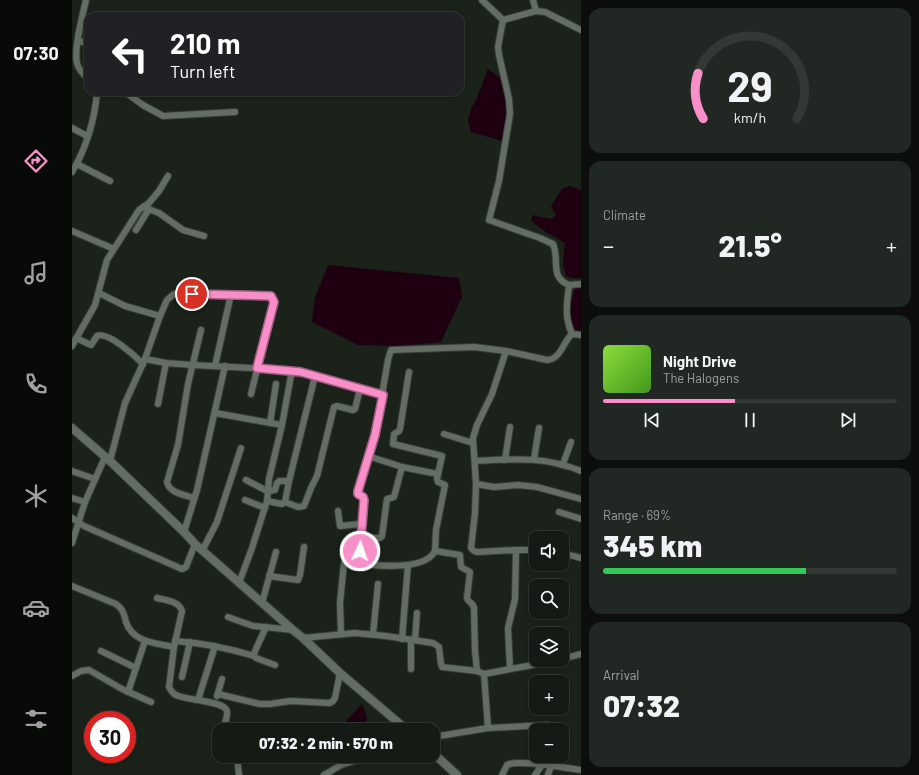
<!DOCTYPE html>
<meta charset="utf-8">
<style>
:root{--surface:#141a14;--page:#212722;--text:#f1f3f6;--muted:#9da1a0;--line:#333834;--accent:#f98fc9}
body{margin:0;font-family:Barlow,sans-serif;background:var(--page);color:var(--text);height:100vh;display:flex;flex-direction:column;font-size:15px;white-space:nowrap}
*{box-sizing:border-box;margin:0}
p{font-size:13px;color:var(--muted)}
.icon{flex:none;width:22px;height:22px;fill:none;stroke:currentColor;stroke-width:2;stroke-linecap:round;stroke-linejoin:round}
.map{position:relative;flex:1;overflow:hidden}
.side{display:flex;flex-direction:column;gap:8px;padding:8px;background:#0b0e0b;width:338px}
.side>*{flex:none}
.guide{position:absolute;left:12px;top:12px;width:380px;height:84px;border-radius:12px;box-shadow:0 2px 6px #0003,0 0 0 1px var(--line);background:#202124;color:#fff;overflow:hidden}
.controls{position:absolute;left:457px;top:531px;display:grid;gap:8px}
.controls a{display:grid;place-items:center;width:40px;height:40px;border-radius:8px;background:var(--surface);box-shadow:0 2px 6px #0003,0 0 0 1px var(--line);font-size:20px}
.speed{position:absolute;left:12px;top:711px;display:flex;gap:8px;font-size:20px;font-weight:700;text-align:center}
.speed>*{display:grid;place-content:center;width:52px;height:52px;border-radius:50%;background:var(--surface);box-shadow:0 2px 6px #0003,0 0 0 1px var(--line);line-height:1}
.speed .limit{border:6px solid #d22;background:#fff;color:#111}
.pin{position:absolute;display:grid;place-items:center;width:34px;height:34px;color:#fff;margin:-17px;border:2px solid #fff;border-radius:50%;box-shadow:0 1px 4px #0007}
.me{position:absolute;width:44px;margin:-22px;rotate:3deg;stroke-linejoin:round;filter:drop-shadow(0 0 3px #0008)}
.turn{display:flex;align-items:center;gap:14px;height:84px;padding:0 20px;font-size:18px}
.turn .icon{width:52px;height:52px;stroke-width:2.5}
.turn b{display:block;font-size:28px;line-height:34px}
.big{font-size:30px;font-weight:800;line-height:1.1}
.side .widget{flex:1;display:flex;flex-direction:column;justify-content:center;gap:6px;min-width:0;padding:0 14px;border-radius:12px;background:var(--page)}
.side .dial{align-items:center;gap:0}
.dial svg{height:104px;overflow:visible;fill:none;stroke:var(--line);stroke-width:7;stroke-linecap:round;text-anchor:middle}
.dial text{fill:var(--text);stroke:none}
.song{display:flex;align-items:center;gap:12px}
.cover{width:48px;height:48px;border-radius:6px;background:linear-gradient(135deg,hsl(90 70% 55%),hsl(100 70% 35%))}
.played{height:4px;border-radius:2px;background:linear-gradient(90deg,var(--accent) 45%,var(--line) 45%)}
.keys{display:flex;justify-content:space-around;direction:ltr}
.heat{display:flex;justify-content:space-between;align-items:center;font-size:22px;direction:ltr}
.charge{height:6px;border-radius:3px;background:linear-gradient(90deg,#34c759 69%,var(--line) 0)}
.trip{position:absolute;left:140px;top:723px;width:228px;height:40px;border-radius:12px;background:var(--surface);box-shadow:0 2px 6px #0003,0 0 0 1px var(--line);font-weight:800;line-height:40px;text-align:center}
main{display:flex;flex:1;min-height:0}
.dock{display:flex;flex-direction:column;width:72px;justify-content:space-around;align-items:center;background:#080a08;color:var(--muted)}
.dock .icon{width:28px;height:28px}
.dock .on{color:var(--accent)}
.dock b{font-size:18px;color:var(--text)}
.map>svg:first-child{display:block}
</style>
<main>
<nav class="dock">
<b>07:30</b>
<svg class="icon on" aria-label="directions" viewBox="0 0 24 24"><path d="M12 3l9 9-9 9-9-9zM9 14v-3h6M13 9l2 2-2 2"/></svg>
<svg class="icon" aria-label="music" viewBox="0 0 24 24"><path d="M9 18V5l10-2v13"/><circle cx="6" cy="18" r="3"/><circle cx="16" cy="16" r="3"/></svg>
<svg class="icon" aria-label="phone" viewBox="0 0 24 24"><path d="M5 4h4l2 5-3 2q2 4 5 5l2-3 5 2v4C11 20 4 13 5 4z"/></svg>
<svg class="icon" aria-label="climate" viewBox="0 0 24 24"><path d="M12 3v18M4 7l16 10M4 17L20 7"/></svg>
<svg class="icon" aria-label="car" viewBox="0 0 24 24"><path d="M5 17H2v-5l4-1 3-4h7l3 4 3 1v5h-3M9 17h6M6 11h13"/><circle cx="7" cy="17" r="2"/><circle cx="17" cy="17" r="2"/></svg>
<svg class="icon" aria-label="filters" viewBox="0 0 24 24"><path d="M4 7h16M4 17h16"/><circle cx="9" cy="7" r="2"/><circle cx="15" cy="17" r="2"/></svg>
</nav>
<div class="map">
<svg width="509" height="775" viewBox="0 0 509 775">
<rect width="100%" height="100%" fill="#1a221a"/>
<!-- water -->
<g fill="#1e0011">
<path d="M416,69L432,81L437,110L430,141L399,132L396,121L399,109L404,100Z"/>
<path d="M498,186L509,190V278H500L494,276L491,263L493,243C481,236 469,230 459,220L461,215L468,217L480,219L484,215L479,206L490,189Z"/>
<path d="M256,265L387,278L390,297L369,342L327,346L286,345L240,322L243,297Z"/>
<path d="M504,286H509V332L504,331L497,319V312L498,303Z"/>
<path d="M290,704L295,717L293,730H272L270,728L276,719Z"/>
</g>
<g fill="none" stroke-linecap="round" stroke-linejoin="round">
<!-- street casing -->
<g stroke="#373d37" stroke-width="8">
<g id="street">
<path d="M14,0C11,14 0,53 6,66C8,71 12,75 16,79"/>
<path d="M410,0L431,20"/>
<path d="M461,0L464,11"/>
<path d="M431,20L426,47L427,55L437,99L438,114L427,181L417,220L468,238L481,244C488,260 477,277 497,285"/>
<path d="M431,20L464,11L473,12L509,30"/>
<path d="M6,41L16,43"/>
<path d="M53,92L71,105L91,116L163,112"/>
<path d="M0,128L15,136"/>
<path d="M5,164L38,181"/>
<path d="M0,172C14,149 23,119 25,92"/>
<path d="M71,207L87,213L111,230L132,236"/>
<path d="M64,230L77,209"/>
<path d="M0,231L42,249L35,260L23,305L0,346"/>
<path d="M42,249L67,210L77,203L87,191L96,176"/>
<path d="M509,284L497,285C495,305 492,315 500,334L509,335"/>
<path d="M27,293L53,306L88,316"/>
<path d="M4,338L19,345L25,336C36,331 63,356 71,364"/>
<path d="M434,351L420,394L405,425L401,438L404,484L403,513L399,548L402,551L405,552L444,550L443,599L436,628L438,669"/>
<path d="M73,359L94,363L120,365L220,370L311,395"/>
<path d="M143,366L159,294"/>
<path d="M337,372L328,429L327,431L322,434L321,444L370,456L365,479L366,482L373,485L364,530L363,551L388,555L389,567L398,572L395,598C396,603 401,602 402,608L403,651L405,671"/>
<path d="M86,404L94,363"/>
<path d="M143,413L210,425"/>
<path d="M198,423L204,384"/>
<path d="M372,434L401,443"/>
<path d="M296,456L330,467L366,474"/>
<path d="M462,459L467,428"/>
<path d="M433,460L438,427"/>
<path d="M38,461L53,403L73,359L88,316L95,300L102,294L195,295C199,296 201,297 202,302L179,394"/>
<path d="M403,461C443,459 471,456 509,471"/>
<path d="M491,464L499,442"/>
<path d="M0,471L23,479"/>
<path d="M174,480L195,491L203,490L205,483L207,481H217"/>
<path d="M404,484L422,487L446,485L465,487L509,499"/>
<path d="M0,498L13,502"/>
<path d="M122,498C113,495 97,493 95,482L106,445L116,384L129,330"/>
<path d="M173,500L193,508"/>
<path d="M195,501L210,504L213,502L217,481L243,376"/>
<path d="M213,502L226,507L232,506L239,488L245,476L262,407L265,406L281,410L283,409L288,389"/>
<path d="M266,511L268,526L289,524"/>
<path d="M487,512L509,519"/>
<path d="M0,518L12,526L110,569L114,567L123,544"/>
<path d="M112,532L125,490L153,366"/>
<path d="M288,537L308,538L310,536L315,499L322,497L330,467"/>
<path d="M0,543L13,502L33,457"/>
<path d="M444,550H464"/>
<path d="M130,551L145,522L169,448"/>
<path d="M490,553L509,558"/>
<path d="M287,564L292,500L291,497L286,494V491L303,435L316,360L319,350L402,347L434,351L475,360C489,359 491,342 500,334"/>
<path d="M197,576L226,580L228,575L232,547"/>
<path d="M167,583L180,548L195,501L197,479L210,425L220,370"/>
<path d="M0,586L44,604C51,609 52,614 54,622C61,643 84,643 102,647"/>
<path d="M85,598C93,600 107,601 110,611L102,647L97,687C98,689 100,692 102,694C112,701 152,700 155,711C156,717 152,725 151,730"/>
<path d="M190,603L204,552"/>
<path d="M156,617L181,626L221,630"/>
<path d="M194,627L183,651L182,656L184,658L203,665"/>
<path d="M269,634L268,603L272,563L275,562C296,565 352,573 363,551"/>
<path d="M301,634L306,584"/>
<path d="M231,638L283,633L314,636L361,643L367,647L369,664L370,667L405,671L412,674L487,660"/>
<path d="M330,639L336,565"/>
<path d="M343,640L345,613"/>
<path d="M103,641C131,643 156,648 182,656"/>
<path d="M29,651L64,668"/>
<path d="M490,659L509,654"/>
<path d="M339,669V640"/>
<path d="M412,674L416,728"/>
<path d="M0,676L9,671L17,670L50,689L79,702"/>
<path d="M110,677L118,642"/>
<path d="M56,692L73,641"/>
<path d="M146,694L188,704H198L218,701L258,703L261,701L263,698L268,673"/>
<path d="M145,696L150,679"/>
<path d="M126,700L143,646"/>
<path d="M361,737L416,728L476,725L481,730"/>
<path d="M165,756L167,775"/>
<path d="M252,775L269,765L298,756"/>
<path d="M430,775L435,765C446,759 494,768 509,770"/>
<path d="M463,775L470,765"/>
<path d="M476,775L479,766L480,756"/>
</g>
</g>
<!-- secondary casing -->
<g stroke="#373d37" stroke-width="10">
<g id="secondary">
<path d="M0,428L38,461L112,532L123,544L221,630L231,638L268,673L335,730"/>
<path d="M361,753L385,775"/>
</g>
</g>
<!-- street -->
<use href="#street" stroke="#646d63" stroke-width="6"/>
<!-- secondary -->
<use href="#secondary" stroke="#646d63" stroke-width="8"/>
</g>
<g fill="none" stroke-linecap="round" stroke-linejoin="round">
<!-- route casing -->
<g stroke="#a25d83" stroke-width="10">
<path id="route" d="M120,294L199,296L202,302L185,368L229,372L311,395L303,435L286,491V494L291,497L292,500L288,551"/>
</g>
<!-- route -->
<use href="#route" stroke="#f98fc9" stroke-width="7"/>
</g>
</svg>
<div class="controls">
<a><svg class="icon" aria-label="sound" viewBox="0 0 24 24"><path d="M4 9h4l5-4v14l-5-4H4zM17 9q2 3 0 6"/></svg></a>
<a><svg class="icon" aria-label="search" viewBox="0 0 24 24"><circle cx="10" cy="10" r="6"/><path d="M15 15l6 6"/></svg></a>
<a><svg class="icon" aria-label="layers" viewBox="0 0 24 24"><path d="M12 4l9 5-9 5-9-5zM3 14l9 5 9-5"/></svg></a>
<a>+</a>
<a>−</a>
</div>
<div class="speed"><div class="limit">30</div></div>
<div class="pin" style="left:120px;top:294px;background:#d93025"><svg class="icon" aria-label="arrive" viewBox="0 0 24 24"><path d="M6 21V4h12l-3 4 3 4H6"/></svg></div>
<svg class="me" style="left:288px;top:551px" viewBox="-20 -20 40 40"><circle r="17" fill="#f98fc9" stroke="#fff" stroke-width="3"/><path d="M0-11L8 9 0 5-8 9z" fill="#fff"/></svg>
<div class="trip">07:32 · 2 min · 570 m</div>
<div class="guide">
<div class="turn"><svg class="icon" aria-label="left" viewBox="0 0 24 24"><path d="M17 20v-9H6M10 6l-5 5 5 5"/></svg><div><b>210 m</b>Turn left</div></div>
</div>
</div>
<section class="side">
<div class="widget dial"><svg viewBox="0 0 100 80">
<path d="M14 69A42 42 0 1 1 86 69"/>
<path d="M14 69A42 42 0 0 1 10 34" stroke="#f98fc9"/>
<text x="50" y="56" font-size="32" font-weight="700">29</text>
<text x="50" y="72" font-size="11">km/h</text>
</svg></div>
<div class="widget"><p>Climate</p>
<div class="heat"><a>−</a><b class="big">21.5°</b><a>+</a></div>
</div>
<div class="widget">
<div class="song"><i class="cover"></i><div><b>Night Drive</b><p>The Halogens</p></div></div>
<div class="played"></div>
<div class="keys"><svg class="icon" aria-label="previous" viewBox="0 0 24 24"><path d="M18 5L8 12l10 7zM5 5v14"/></svg><svg class="icon" aria-label="pause" viewBox="0 0 24 24"><path d="M8 5v14M16 5v14"/></svg><svg class="icon" aria-label="next" viewBox="0 0 24 24"><path d="M6 5l10 7-10 7zM19 5v14"/></svg></div>
</div>
<div class="widget"><p>Range · 69%</p><b class="big">345 km</b><div class="charge"></div></div>
<div class="widget"><p>Arrival</p><b class="big">07:32</b></div>
</section>
</main>
